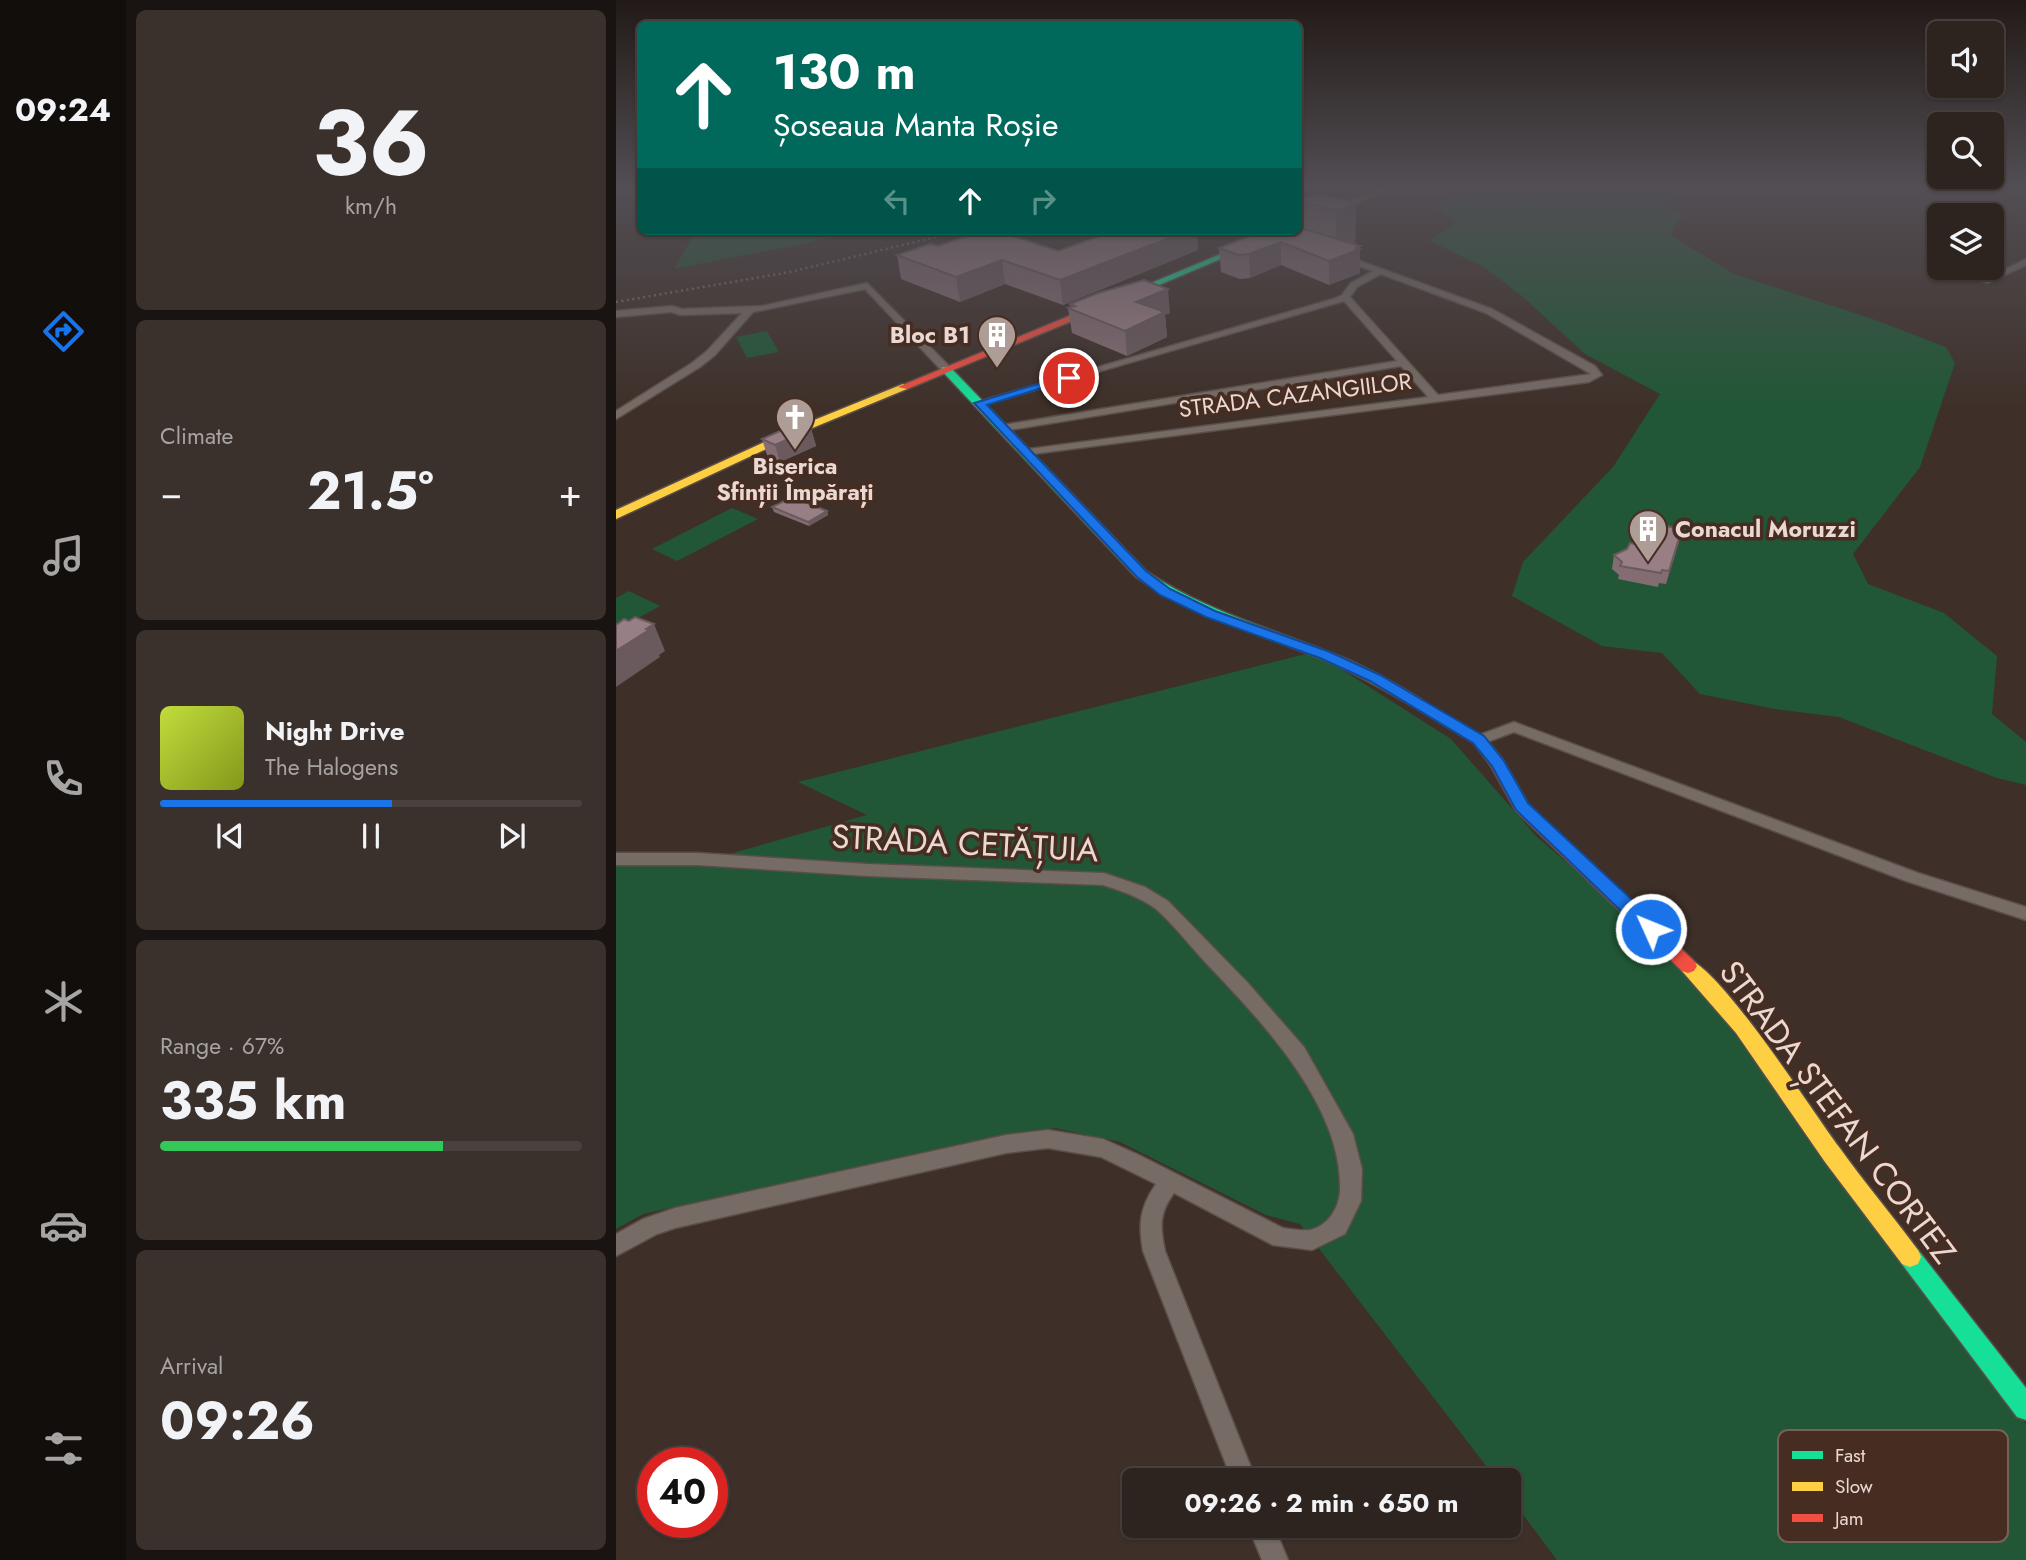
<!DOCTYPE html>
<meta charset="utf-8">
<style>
:root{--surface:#2e241f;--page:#3a302c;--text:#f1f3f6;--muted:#a7a4a4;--line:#49413d;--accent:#1a73e8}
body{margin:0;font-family:Jost,sans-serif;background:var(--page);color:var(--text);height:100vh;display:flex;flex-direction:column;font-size:26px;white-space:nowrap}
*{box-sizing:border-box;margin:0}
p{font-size:23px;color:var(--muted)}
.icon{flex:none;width:38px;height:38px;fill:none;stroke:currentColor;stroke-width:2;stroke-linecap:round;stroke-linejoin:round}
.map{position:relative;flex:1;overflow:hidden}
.panel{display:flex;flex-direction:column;gap:10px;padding:10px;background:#191411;width:490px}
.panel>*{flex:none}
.guide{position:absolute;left:21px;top:21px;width:665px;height:214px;border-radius:10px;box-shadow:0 2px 5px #0004,0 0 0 2px var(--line);background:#00695c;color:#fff;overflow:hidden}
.fabs{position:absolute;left:1311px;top:21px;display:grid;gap:14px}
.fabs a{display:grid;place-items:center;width:77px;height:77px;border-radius:10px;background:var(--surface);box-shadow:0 2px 5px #0004,0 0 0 2px var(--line);font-size:35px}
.speed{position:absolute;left:21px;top:1447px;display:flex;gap:14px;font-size:35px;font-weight:700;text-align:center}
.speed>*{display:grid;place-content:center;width:91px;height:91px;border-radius:50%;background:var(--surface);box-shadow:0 2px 5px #0004,0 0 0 2px var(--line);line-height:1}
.speed .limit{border:10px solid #d22;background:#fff;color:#111}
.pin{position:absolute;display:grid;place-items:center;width:60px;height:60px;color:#fff;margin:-30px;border:4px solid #fff;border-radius:50%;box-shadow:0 2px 7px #0007}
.me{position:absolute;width:77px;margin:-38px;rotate:314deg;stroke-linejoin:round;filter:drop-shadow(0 0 5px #0008)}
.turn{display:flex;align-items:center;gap:24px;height:147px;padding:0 21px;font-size:32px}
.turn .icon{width:91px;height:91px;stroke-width:2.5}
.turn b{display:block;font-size:49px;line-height:60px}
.lanes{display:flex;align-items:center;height:66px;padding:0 21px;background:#0003;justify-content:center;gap:35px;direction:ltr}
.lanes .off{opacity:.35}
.big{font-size:52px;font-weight:700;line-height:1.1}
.panel .widget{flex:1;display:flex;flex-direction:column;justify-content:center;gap:10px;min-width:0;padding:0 24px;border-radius:10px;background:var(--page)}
.panel .dial{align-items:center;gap:0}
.dial b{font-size:91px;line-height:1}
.song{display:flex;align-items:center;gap:21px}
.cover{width:84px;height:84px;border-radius:10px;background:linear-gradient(135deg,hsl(70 70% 55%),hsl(70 70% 35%))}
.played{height:7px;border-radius:4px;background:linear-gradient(90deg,var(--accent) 55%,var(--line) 55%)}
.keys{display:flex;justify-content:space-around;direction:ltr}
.heat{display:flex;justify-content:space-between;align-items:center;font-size:38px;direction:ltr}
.charge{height:10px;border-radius:5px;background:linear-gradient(90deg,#34c759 67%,var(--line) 0)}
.trip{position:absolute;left:506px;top:1468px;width:399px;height:70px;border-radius:10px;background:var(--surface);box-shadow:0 2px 5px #0004,0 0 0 2px var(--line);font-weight:700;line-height:70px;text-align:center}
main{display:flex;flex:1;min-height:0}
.tab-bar{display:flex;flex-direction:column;width:126px;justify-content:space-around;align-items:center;background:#120e0c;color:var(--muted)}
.tab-bar .icon{width:49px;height:49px}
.tab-bar .on{color:var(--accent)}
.tab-bar b{font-size:32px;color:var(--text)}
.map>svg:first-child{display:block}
</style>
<main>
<nav class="tab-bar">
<b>09:24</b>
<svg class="icon on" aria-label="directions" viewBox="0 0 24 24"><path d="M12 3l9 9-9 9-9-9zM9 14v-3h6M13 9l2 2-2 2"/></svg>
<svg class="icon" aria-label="music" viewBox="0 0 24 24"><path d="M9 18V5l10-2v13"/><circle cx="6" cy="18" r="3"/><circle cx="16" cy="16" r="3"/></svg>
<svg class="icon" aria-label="phone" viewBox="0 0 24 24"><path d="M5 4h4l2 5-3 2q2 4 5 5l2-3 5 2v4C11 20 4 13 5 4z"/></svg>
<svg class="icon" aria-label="climate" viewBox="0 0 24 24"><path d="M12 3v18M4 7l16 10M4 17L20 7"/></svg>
<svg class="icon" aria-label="car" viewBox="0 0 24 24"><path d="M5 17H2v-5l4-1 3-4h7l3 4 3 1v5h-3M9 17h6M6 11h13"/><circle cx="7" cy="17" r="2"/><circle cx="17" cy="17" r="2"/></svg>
<svg class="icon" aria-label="filters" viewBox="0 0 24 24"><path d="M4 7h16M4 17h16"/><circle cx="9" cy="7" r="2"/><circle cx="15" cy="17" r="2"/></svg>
</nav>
<section class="panel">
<div class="widget dial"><b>36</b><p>km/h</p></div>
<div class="widget"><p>Climate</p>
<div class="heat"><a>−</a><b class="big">21.5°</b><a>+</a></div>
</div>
<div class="widget">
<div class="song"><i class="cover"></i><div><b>Night Drive</b><p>The Halogens</p></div></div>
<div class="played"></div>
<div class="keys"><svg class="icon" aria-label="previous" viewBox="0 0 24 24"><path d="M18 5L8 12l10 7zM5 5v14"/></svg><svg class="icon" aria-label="pause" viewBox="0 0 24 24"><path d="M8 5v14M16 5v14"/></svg><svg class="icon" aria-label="next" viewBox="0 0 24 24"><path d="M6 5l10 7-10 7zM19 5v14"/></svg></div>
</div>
<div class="widget"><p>Range · 67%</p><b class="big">335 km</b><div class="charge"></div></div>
<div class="widget"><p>Arrival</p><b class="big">09:26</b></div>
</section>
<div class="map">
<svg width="1410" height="1560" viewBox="0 0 1410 1560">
<rect width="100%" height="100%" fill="#3e3029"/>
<!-- green -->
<g fill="#215736">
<path d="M864,189H1047L1065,196L1040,201L1067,215L1054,235L1118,274L1254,318L1330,347L1339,363L1304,467L1237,554L1252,584L1328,613L1381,656L1376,714L1410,742V785L1381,778L1223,717L1159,709L1084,694L1046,653L986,646L896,596L907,562L997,467L1044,394L969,354L907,297L868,267L814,241L841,222L823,210L827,202Z"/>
<path d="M80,231H239L181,245L58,269Z"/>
<path d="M151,331L163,352L131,358L120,337Z"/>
<path d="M116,508L142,519L61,561L36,549Z"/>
<path d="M13,591L44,606L0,630V598Z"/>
<path d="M698,652L835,739L920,836L1097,989L1410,1424V1560H941L893,1496L892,1480H881L684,1224L650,1215L504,1142L439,1128L352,1142L27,1214L0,1229V866L70,855H110L251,815L182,782Z"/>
</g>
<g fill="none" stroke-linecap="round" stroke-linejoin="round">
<!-- street casing -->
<g stroke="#5b4e49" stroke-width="3">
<g id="street">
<path d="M725,254L876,309L979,366L986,375L973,382L409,455L403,452L405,450L812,397L785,366L387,431L382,428L387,425L781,361L728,301L367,405L358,403L717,299L726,295L735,283L757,271L722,259L721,257ZM765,274L870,313L975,374L822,395L734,297L741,287Z"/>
<path d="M1410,259V265L1372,283L1365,281Z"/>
<path d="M251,283L334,367V371H326L249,289L137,312L99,355L84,367L0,419V411L76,363L91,351L126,313L65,315L55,312L0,317V311L56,306L66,309L146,306Z"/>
<path d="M898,722L1302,873L1410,907V920L1290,881L898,732L863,745L855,740L858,737Z"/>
<path d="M0,853H81L251,864L488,873L529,887L552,901L632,983L688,1047L737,1134L746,1169L745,1201L729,1234L696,1250L657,1245L558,1193C543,1213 544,1227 549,1251L640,1480H616L527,1251C522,1224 524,1207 540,1184L485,1157L432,1148L390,1153L59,1228L41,1234L0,1256V1234L27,1219L59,1208L390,1135L432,1130L487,1139L523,1155L667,1228C675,1229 686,1231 694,1230C712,1226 723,1208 724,1191C727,1106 646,1022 591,964C574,946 558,925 540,909C524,897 505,891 487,885L251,876L81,865H0Z"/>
<path d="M632,1526H658L672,1560H646Z"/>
</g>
</g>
<!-- fast casing -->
<g stroke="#5b4e49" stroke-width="3">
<g id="fast">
<path d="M660,231H671L536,288L528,286Z"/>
<path d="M326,367H334L530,571C590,612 658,629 725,657C753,668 779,684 805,699L807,702L805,705H795C768,690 742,674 713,662C648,635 580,617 520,577L326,371Z"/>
<path d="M1294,1247L1302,1250L1410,1388V1420L1401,1417L1286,1264L1283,1257L1286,1250Z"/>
</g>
</g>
<!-- slow casing -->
<g stroke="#5b4e49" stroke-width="3">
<g id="slow">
<path d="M287,384L292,387L291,389L189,431L0,519V510L181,427Z"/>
<path d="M1072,959C1106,970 1197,1112 1223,1147C1248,1182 1276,1215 1302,1250L1305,1257L1302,1264L1294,1267L1286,1264L1209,1162L1120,1033L1066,971L1063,966L1066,961Z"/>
</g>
</g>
<!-- jam casing -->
<g stroke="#5b4e49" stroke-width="3">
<g id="jam">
<path d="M764,189H774L682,227V222Z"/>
<path d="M533,283L536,284V288L291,389L282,387Z"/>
<path d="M800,698L868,737L887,760L912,804L1078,961L1081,966L1078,971L1072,973L1066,971L900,811L875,766L858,743L795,705L793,702L795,699Z"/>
</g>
</g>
<!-- street -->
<use href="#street" fill="#766b65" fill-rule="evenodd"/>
<!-- fast -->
<use href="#fast" fill="#16e098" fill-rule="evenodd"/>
<!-- slow -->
<use href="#slow" fill="#ffcf43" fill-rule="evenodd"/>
<!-- jam -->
<use href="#jam" fill="#f24e42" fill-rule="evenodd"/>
<!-- rail -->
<path stroke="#786c68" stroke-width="2.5" stroke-dasharray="2 3.5" stroke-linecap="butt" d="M0,302L174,272L345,231"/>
</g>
<!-- wall -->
<g fill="#836d72">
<path d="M683,200L740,204L739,244L744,246V273L713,285L665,265L634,278L624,279L605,272L603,248L683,227Z"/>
<path d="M498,231H581L582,250L447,305L389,284L344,302L285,279L281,255L322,246L442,251Z"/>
<path d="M454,304L554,313L549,315L551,337L511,356L456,333L452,308H454Z"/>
<path d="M195,429L200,446L164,462L151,455L146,439Z"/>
<path d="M156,507L211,511L212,515L193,526L158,512Z"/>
<path d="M1063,542L1050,584L1043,583L1042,587L1002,579L1003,575L996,569L998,555L1042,548Z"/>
</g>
<!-- shaded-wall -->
<g fill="#6a595d">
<path d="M740,204L739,244L720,252V211Z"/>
<path d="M571,231H581L582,250L447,305L444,280Z"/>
<path d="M665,242V265L634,278L633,254Z"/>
<path d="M744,246V273L713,285V261Z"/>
<path d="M386,260L389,284L344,302L340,277Z"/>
<path d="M552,289L554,313L549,315L551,337L511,356L509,331L520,302Z"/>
<path d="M195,429L200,446L164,462L159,445Z"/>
<path d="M211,511L212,515L193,526L192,522Z"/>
<path d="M1066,529L1063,542L1050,584L1053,571Z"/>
<path d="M38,624L49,651L43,655L44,657L0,687V651Z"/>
</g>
<!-- building -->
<g fill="#987f85" stroke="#6a595d" stroke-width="2">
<path d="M704,193L740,204L720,211L683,200Z"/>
<path d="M682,227L744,246L740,248L744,249L713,261L665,242L633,254L623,255L603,248L647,231H682Z"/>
<path d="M367,231H381L442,251L498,231H571L444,280L386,260L340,277L281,255L314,244L322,246Z"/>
<path d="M528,280L552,289L520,302L549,312L509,331L452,308L459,306L454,304L482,293Z"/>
<path d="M191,419L195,429L159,445L146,439Z"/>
<path d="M176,497L211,511L192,522L156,507Z"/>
<path d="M1050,526L1066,529L1053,571L1046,570L1045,573L1004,566L1006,562L998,555L1011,549L1014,543L1042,548Z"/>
<path d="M19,617L38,624L30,629L33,630L0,651V625L8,619L13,621Z"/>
</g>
<!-- sky -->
<linearGradient id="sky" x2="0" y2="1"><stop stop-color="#221a17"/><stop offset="0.46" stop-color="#524e54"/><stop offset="1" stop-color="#524e54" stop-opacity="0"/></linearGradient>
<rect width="1410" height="407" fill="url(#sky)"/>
<!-- route -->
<path fill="#1a73e8" stroke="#114b97" stroke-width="2" d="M449,376L458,378L371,405L530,571L554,589L599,611L714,652L764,675L868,736L888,761L912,803L1042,924L1044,929L1042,934H1029L900,810L876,766L857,743L754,681L704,658L590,617L544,595L521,577L358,403Z"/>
<!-- icons -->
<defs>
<g id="building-pin" transform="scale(2.0125)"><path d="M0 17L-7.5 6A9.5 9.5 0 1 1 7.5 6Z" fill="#ae9d97" stroke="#462c21"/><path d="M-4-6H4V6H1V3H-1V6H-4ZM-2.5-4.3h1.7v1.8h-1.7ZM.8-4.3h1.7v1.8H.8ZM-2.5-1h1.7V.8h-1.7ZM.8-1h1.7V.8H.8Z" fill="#fff"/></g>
<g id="church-pin" transform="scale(2.0125)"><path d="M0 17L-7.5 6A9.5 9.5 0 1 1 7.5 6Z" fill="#ae9d97" stroke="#462c21"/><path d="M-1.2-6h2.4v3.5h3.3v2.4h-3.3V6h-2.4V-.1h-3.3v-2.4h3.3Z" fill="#fff"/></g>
</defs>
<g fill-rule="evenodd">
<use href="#building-pin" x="381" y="335"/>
<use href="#church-pin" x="179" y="417"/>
<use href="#building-pin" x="1032" y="529"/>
</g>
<g text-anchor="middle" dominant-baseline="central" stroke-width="7" stroke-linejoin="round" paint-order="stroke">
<!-- far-poi labels -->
<g font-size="23" font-weight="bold" fill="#ead8d2" stroke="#462c21" text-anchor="end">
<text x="354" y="335">Bloc B1</text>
<text x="179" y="466" text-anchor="middle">Biserica<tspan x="179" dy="26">Sfinții Împărați</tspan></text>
<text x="1059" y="529" text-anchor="start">Conacul Moruzzi</text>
</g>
<!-- far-street labels -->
<g font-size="23" fill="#ead8d2" stroke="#462c21">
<text transform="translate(679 395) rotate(-7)">STRADA CAZANGIILOR</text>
</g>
<!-- near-street labels -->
<g font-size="33" fill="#ead8d2" stroke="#462c21">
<text transform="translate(349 843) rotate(3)">STRADA CETĂȚUIA</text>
<text transform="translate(1222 1112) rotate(53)">STRADA ȘTEFAN CORTEZ</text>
</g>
</g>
<!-- legend -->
<rect x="1162" y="1430" width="230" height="112" rx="10" fill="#462c21" stroke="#776056" stroke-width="2"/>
<rect x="1176" y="1451" width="31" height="8" fill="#16e098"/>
<rect x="1176" y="1482" width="31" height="9" fill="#ffcf43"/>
<rect x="1176" y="1514" width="31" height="8" fill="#f24e42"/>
<g font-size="19" fill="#ead8d2">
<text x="1219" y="1462">Fast</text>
<text x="1219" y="1493">Slow</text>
<text x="1219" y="1525">Jam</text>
</g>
</svg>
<div class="fabs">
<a><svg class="icon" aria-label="sound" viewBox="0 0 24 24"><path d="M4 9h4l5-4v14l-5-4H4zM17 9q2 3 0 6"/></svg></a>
<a><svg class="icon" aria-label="search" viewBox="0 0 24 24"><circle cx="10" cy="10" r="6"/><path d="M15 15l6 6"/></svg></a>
<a><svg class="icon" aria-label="layers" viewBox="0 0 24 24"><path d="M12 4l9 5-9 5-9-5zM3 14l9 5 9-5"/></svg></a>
</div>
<div class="speed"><div class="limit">40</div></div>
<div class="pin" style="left:453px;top:378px;background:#d93025"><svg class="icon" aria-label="arrive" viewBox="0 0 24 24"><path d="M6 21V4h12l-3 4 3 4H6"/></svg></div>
<svg class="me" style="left:1035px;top:929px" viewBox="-20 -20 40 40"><circle r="17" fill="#1a73e8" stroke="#fff" stroke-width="3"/><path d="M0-11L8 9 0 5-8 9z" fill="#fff"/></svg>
<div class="trip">09:26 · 2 min · 650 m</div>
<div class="guide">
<div class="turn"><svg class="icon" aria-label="ahead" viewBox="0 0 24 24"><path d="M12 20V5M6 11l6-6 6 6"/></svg><div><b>130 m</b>Șoseaua Manta Roșie</div></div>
<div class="lanes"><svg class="icon off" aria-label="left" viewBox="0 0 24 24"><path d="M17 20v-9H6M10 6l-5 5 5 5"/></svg><svg class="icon" aria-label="ahead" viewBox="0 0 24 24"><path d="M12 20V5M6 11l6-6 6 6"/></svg><svg class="icon off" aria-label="right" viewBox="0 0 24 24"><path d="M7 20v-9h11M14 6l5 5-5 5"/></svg></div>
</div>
</div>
</main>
